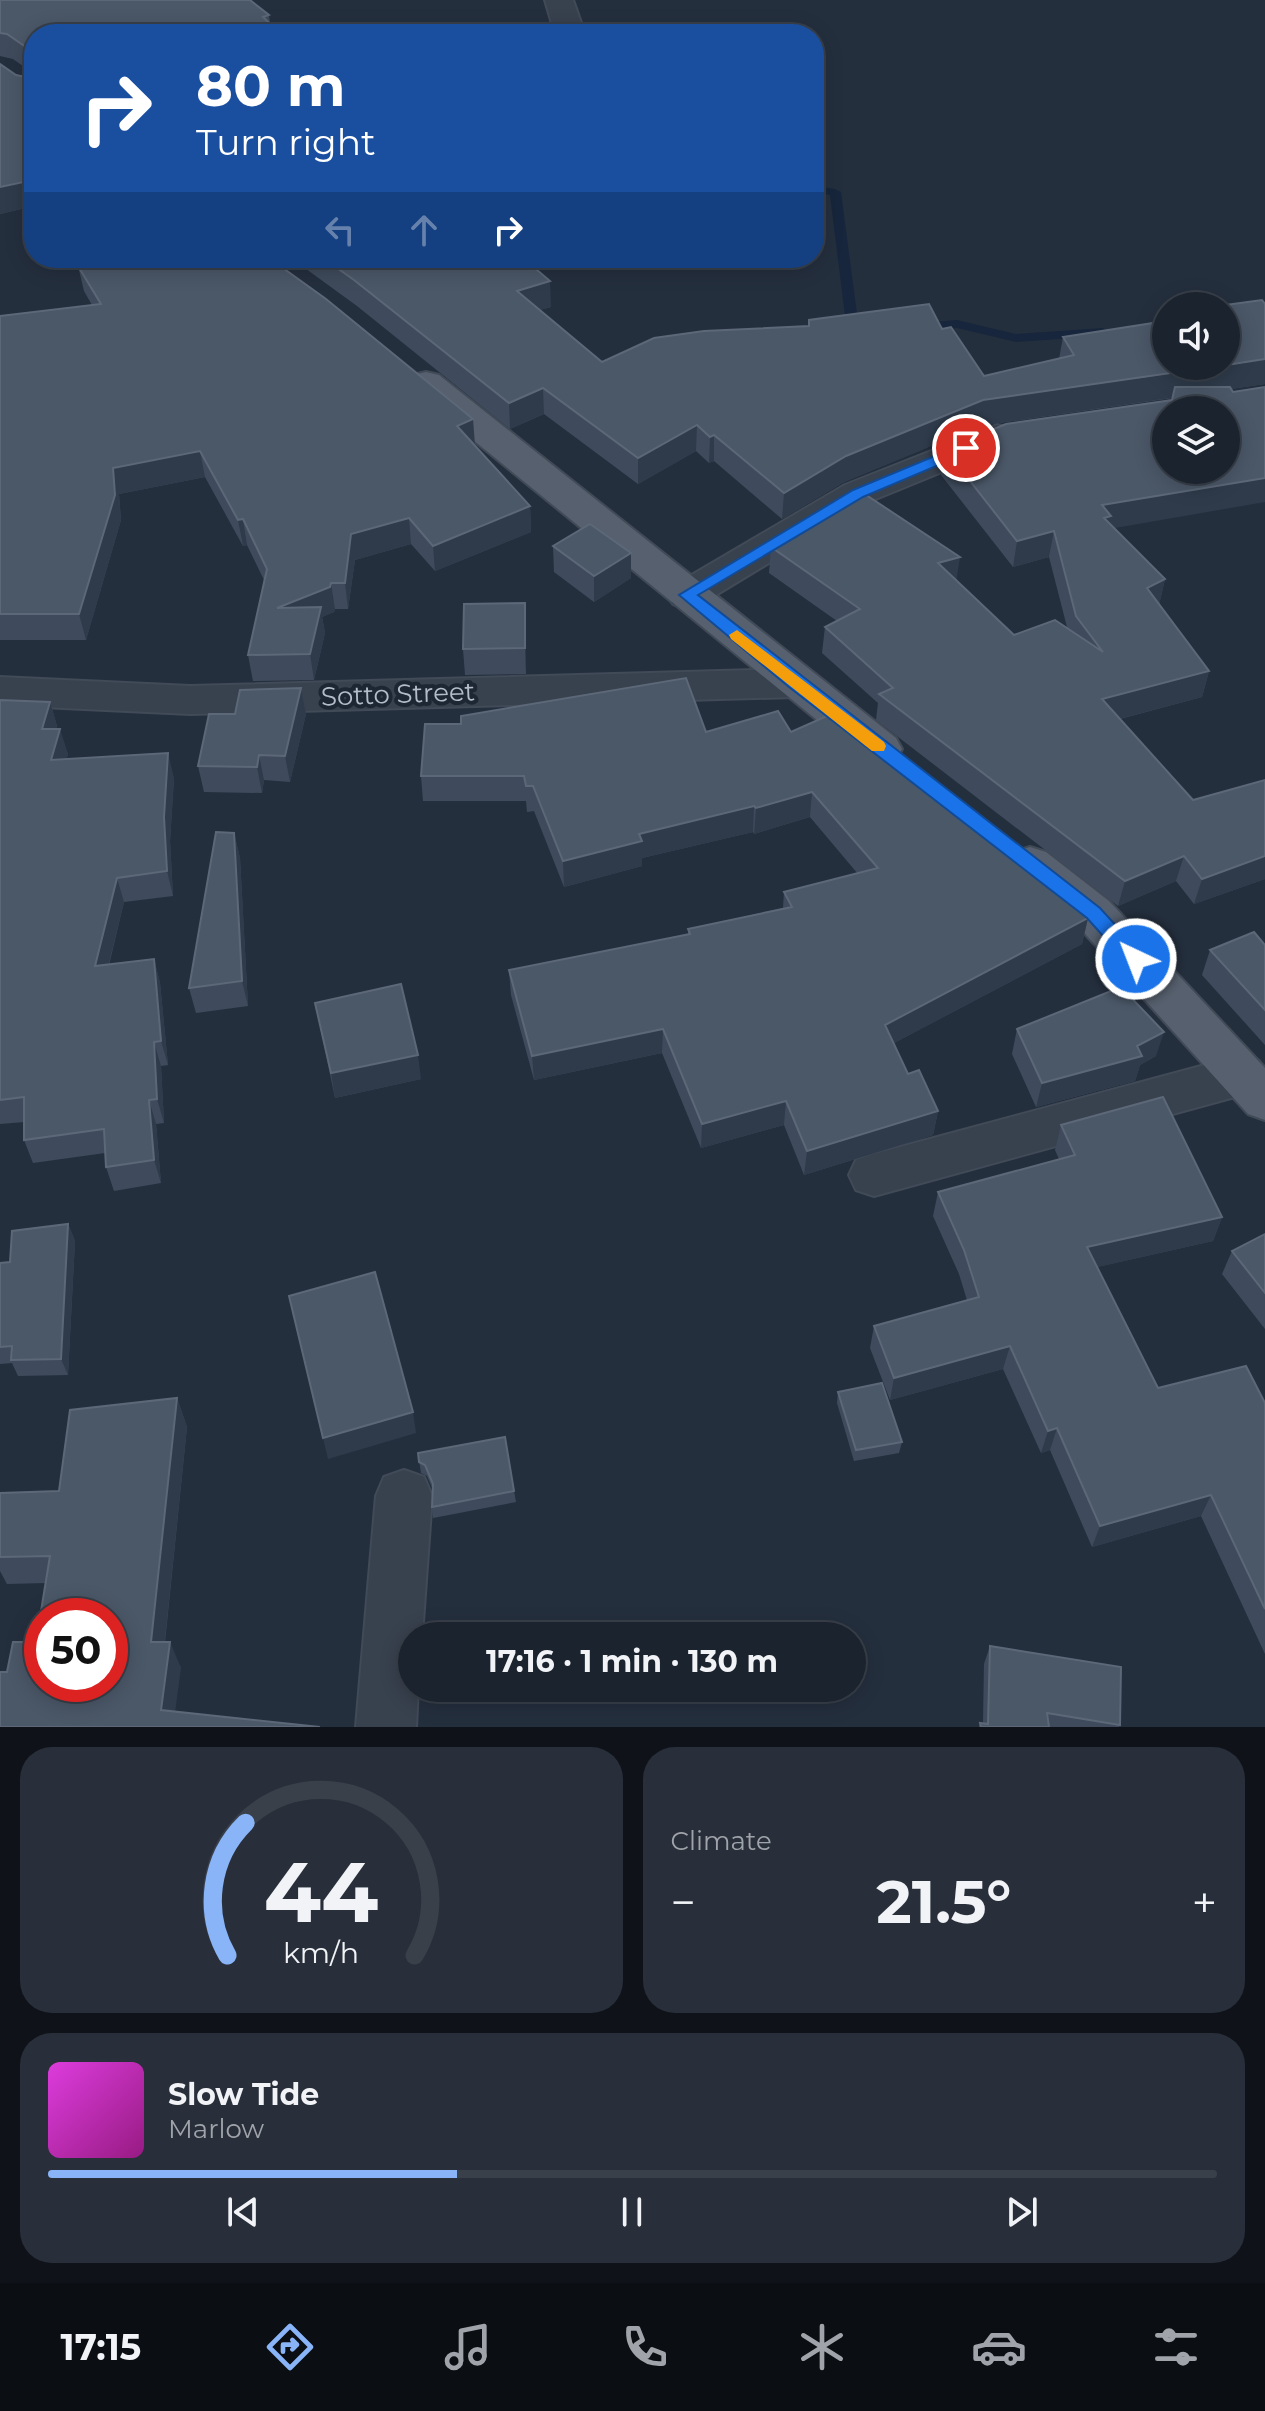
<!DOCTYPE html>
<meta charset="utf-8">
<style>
:root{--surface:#1b232e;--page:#282f3a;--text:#f1f3f6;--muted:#a0a4aa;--line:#39404a;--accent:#8ab4f8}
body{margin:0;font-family:Montserrat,sans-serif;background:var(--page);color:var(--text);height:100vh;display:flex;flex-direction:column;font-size:30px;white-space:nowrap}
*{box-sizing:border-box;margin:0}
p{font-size:26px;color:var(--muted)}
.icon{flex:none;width:44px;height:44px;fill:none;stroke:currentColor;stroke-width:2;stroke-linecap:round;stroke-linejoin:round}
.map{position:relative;height:1727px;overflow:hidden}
.panel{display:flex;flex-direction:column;gap:20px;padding:20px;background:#0f1319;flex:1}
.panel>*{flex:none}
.top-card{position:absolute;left:24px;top:24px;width:800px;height:244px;border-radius:32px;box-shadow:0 4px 20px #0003,0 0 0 2px var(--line);background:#1a4fa0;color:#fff;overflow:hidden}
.fabs{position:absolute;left:1152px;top:292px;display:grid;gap:16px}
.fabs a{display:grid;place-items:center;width:88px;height:88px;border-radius:50%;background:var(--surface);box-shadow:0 4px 20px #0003,0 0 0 2px var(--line);font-size:40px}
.speed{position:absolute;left:24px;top:1598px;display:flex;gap:16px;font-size:40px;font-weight:700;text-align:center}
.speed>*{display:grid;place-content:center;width:104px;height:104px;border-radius:50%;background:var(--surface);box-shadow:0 4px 20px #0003,0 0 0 2px var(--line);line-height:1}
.speed .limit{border:12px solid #d22;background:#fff;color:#111}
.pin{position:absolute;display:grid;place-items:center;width:68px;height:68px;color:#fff;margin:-34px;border:4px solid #fff;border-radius:50%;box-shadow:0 2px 8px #0007}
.me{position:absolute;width:88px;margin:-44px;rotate:317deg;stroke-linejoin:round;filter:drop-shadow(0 0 6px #0008)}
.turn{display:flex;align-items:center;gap:28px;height:168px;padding:0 40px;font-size:36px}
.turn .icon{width:104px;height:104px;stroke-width:2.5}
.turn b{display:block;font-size:56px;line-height:68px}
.lanes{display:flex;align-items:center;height:76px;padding:0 40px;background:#0003;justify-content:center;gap:40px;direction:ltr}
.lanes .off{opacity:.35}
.big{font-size:60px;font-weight:700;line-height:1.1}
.panel .card{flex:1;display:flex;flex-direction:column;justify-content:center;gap:12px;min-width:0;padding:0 28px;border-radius:32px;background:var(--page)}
.panel .dial{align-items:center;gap:0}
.dial svg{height:208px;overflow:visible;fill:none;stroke:var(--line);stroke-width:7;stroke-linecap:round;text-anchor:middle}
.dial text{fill:var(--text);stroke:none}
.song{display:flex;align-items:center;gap:24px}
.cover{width:96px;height:96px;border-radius:12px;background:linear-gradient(135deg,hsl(300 70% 55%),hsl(310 70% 35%))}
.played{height:8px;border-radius:4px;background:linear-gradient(90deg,var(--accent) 35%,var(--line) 35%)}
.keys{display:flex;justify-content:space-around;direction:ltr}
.heat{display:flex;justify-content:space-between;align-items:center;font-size:44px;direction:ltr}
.panel .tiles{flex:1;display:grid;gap:20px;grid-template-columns:1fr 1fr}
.card:last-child{grid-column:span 2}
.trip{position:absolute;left:398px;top:1622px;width:468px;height:80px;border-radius:40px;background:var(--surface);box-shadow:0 4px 20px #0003,0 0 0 2px var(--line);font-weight:700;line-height:80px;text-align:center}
.dock{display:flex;height:128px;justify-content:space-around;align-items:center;background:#0b0e12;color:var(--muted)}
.dock .icon{width:56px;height:56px}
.dock .on{color:var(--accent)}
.dock b{font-size:36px;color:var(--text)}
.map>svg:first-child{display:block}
</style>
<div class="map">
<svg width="1265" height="1727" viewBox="0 0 1265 1727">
<rect width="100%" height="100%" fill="#242f3e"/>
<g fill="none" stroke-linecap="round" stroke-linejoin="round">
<!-- stream -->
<g fill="#17263c" fill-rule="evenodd">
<path d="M814,186L835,189L841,192L859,329L863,332L861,335L853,336L847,332L830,195L814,192Z"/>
<path d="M957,320L1016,334L1103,328L1109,332L1103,336L1016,342L957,328L920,331L914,327L920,323Z"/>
</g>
<!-- minor casing -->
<g stroke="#414a57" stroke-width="4">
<g id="minor">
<path d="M545,0H573L585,34H555Z"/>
<path d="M997,425L1010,428L1015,436L1010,444L871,501L701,604L687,608L673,604L667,595L673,586L845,485Z"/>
<path d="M795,669L809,673L815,683L809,693L795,697L190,714L0,705V677L190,686Z"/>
<path d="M1242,1055L1259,1061L1265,1073L1259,1089L1242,1095L874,1196L856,1190L849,1175L856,1160L874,1154Z"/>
<path d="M404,1470L424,1477L432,1496L422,1636H412V1688H418L416,1727H356L376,1496L384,1477Z"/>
</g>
</g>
<!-- major casing -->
<g stroke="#414a57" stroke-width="4">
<g id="major">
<path d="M426,372L439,375L896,738L902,749L896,760L881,764L866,760L413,391L408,383L413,375Z"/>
<path d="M1030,847L1046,852L1109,901L1265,1068V1120L1248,1114L1077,925L1014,876L1008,864L1014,852Z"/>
</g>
</g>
<!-- minor -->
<use href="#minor" fill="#38414e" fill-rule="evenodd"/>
<!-- major -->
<use href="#major" fill="#56606e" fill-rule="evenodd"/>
</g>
<!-- wall -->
<g fill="#3f4b5c">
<path d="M0,0L269,15L270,24L34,34V206L0,214L16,75L30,78V71L13,59L0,56Z"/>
<path d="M81,258H269L475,445L530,506L531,532L435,571L411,544L355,560L348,609H335L334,612L322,617L325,633L314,680L253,681L248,655L264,580L247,545L243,546L205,477L119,494L121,520L86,640H0V316L92,305L84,291L78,266L86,264Z"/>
<path d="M291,258H523L551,307L539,310L602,362L809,326V320L942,329L984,376L1059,359L1063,337L1166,366L1265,304V384L1231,389L1114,528L1165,579L1159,605L1209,671L1202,697L1120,719L1193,800L1265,780V879L1194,904L1176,881L1118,906L876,720L878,703L822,653L825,627L837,621L769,573L771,547L811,521V516L956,581L1014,635L1067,627L1049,557L1013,567L941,475L945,449L1172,400L1173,398L979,426L844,482L782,519L714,461L709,463L696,451L638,484L544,414L510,429L357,306Z"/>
<path d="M553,546L631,553V578L594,602L554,572Z"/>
<path d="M525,603L526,674L465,675L463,649Z"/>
<path d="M301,688L306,714L290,782L264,780L262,793L204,792L198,766L235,714Z"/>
<path d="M0,700L50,702L57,726L56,729L68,754L66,760L174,778L170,841L173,896L124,902L109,965L154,959L160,983L168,1065L161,1066L164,1123L156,1124L161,1183L114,1191L106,1167L105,1153L33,1163L24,1140V1122L0,1124Z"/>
<path d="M706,732H791L1079,900L1077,907L1088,918L1082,944L894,1043L908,1074L938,1111L933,1135L804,1175L784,1125L701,1148L662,1053L534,1080L511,995L509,970L688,934V929L783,908L784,892L858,874L810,817L754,834L753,832L642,858V866L564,887L534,811L527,812L526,801H423L421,776Z"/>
<path d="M234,833L240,858L248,1006L196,1013L189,988Z"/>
<path d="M1265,945V1045L1202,975L1210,950Z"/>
<path d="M315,1003L421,1079L335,1098Z"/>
<path d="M1017,1029L1156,1056L1140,1065L1135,1081L1036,1107L1012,1054Z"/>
<path d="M1061,1125L1222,1217L1213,1241L1097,1267L1158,1388L1265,1403V1654L1201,1516L1092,1547L1050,1450L1041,1453L1003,1369L890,1400L870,1348L874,1326L967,1300L959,1274L933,1216L938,1192L1059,1159L1055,1150Z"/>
<path d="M68,1224L75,1241L68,1375L18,1376L12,1363L0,1364V1263L10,1262Z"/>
<path d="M1265,1234V1329L1222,1274L1232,1251Z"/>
<path d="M838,1392L902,1442L899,1453L854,1461L837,1403Z"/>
<path d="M177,1398L187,1427L165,1642L181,1668L0,1727L7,1672L36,1642L46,1583L7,1584L0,1571V1493L59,1491Z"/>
<path d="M418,1453L514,1491L516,1502L433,1518L432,1507L433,1490L427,1476L421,1473Z"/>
<path d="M990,1646L1120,1725L1119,1727H979L980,1723H983L984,1664Z"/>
</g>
<!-- shaded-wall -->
<g fill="#2f3b4b">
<path d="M28,181L34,206L0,214V187Z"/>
<path d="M550,281L551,307L518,317L517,291Z"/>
<path d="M1265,359V384L979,426L844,482L782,519L784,493L846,456L983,400L1226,366Z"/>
<path d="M543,388L544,414L510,429L509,403Z"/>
<path d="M473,419L475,445L459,452L457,426Z"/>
<path d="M697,425L696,451L638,484V458Z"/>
<path d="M714,435V461L709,463L710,437Z"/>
<path d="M200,451L205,477L119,494L121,520L86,640L79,614L113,468Z"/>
<path d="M1265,478V502L1109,529L1106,542L1102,505Z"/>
<path d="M530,506L531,532L435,571L433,546Z"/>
<path d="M409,518L411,544L355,560L348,609L345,583L351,534Z"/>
<path d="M243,519L247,545L243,546L238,520Z"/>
<path d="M1054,531L1049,557L1013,567L1017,541Z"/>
<path d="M631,553V578L594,602V576Z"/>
<path d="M960,557L956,583L938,563Z"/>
<path d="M1165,579L1159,605L1147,588Z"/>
<path d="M331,583L335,609L334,612L322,617L325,633L314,680L310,654L277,608Z"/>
<path d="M525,603L526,629V674L525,648Z"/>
<path d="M1209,671L1202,697L1096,725L1102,699Z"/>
<path d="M301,688L306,714L290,782L285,756Z"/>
<path d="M50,702L57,726L49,754L42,729Z"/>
<path d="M60,729L68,754L59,785L51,760Z"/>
<path d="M168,753L174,778L170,841L173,896L167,871L164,817Z"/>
<path d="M259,755L264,780L262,793L257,767Z"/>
<path d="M812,792L810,817L754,834L756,808Z"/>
<path d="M754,806L753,832L642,858V866L564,887L563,861L639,834Z"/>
<path d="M234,833L240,858L248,1006L242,981Z"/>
<path d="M1184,856L1176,881L1118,906L1125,881Z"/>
<path d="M1265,856V879L1194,904L1202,879Z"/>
<path d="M117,878L124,902L102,991L95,966Z"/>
<path d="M1088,918L1082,944L881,1050L885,1025Z"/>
<path d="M154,959L160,983L168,1065L161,1041Z"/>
<path d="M663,1029L662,1053L534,1080L532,1056Z"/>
<path d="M1164,1032L1156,1056L1140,1065L1135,1081L1036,1107L1042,1083L1137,1046Z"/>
<path d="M154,1042L161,1066L164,1123L157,1099Z"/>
<path d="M418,1055L421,1079L335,1098L331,1073Z"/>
<path d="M149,1100L156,1124L161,1183L154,1160Z"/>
<path d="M786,1101L784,1125L701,1148L702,1124Z"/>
<path d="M938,1111L933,1135L804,1175L807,1151Z"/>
<path d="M1222,1217L1213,1241L1080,1271L1087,1247Z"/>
<path d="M68,1224L75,1241L68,1375L61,1359Z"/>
<path d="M1010,1346L1003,1369L890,1400L894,1378Z"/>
<path d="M177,1398L187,1427L162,1668L151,1642Z"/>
<path d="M413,1412L416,1433L328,1459L323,1438Z"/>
<path d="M1057,1428L1050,1450L1041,1453L1048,1431Z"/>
<path d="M1211,1495L1201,1516L1092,1547L1100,1526Z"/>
<path d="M170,1642L181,1668L173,1727L161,1710Z"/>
</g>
<!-- building -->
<g fill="#4b5868" stroke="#5c6777" stroke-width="2" fill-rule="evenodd">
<path d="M0,0H250L269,15L263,17L281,34H34V187L28,181L0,187V64L16,75L30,78V50L7,34L0,33Z"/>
<path d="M98,258H269L326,299L473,419L457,426L530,506L433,546L409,518L351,534L345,583H331L330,587L277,608L321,607L310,654L248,655L267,569L243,519L238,520L200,451L113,468L115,495L79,614H0V316L101,304L78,266L99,260Z"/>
<path d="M323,258H523L550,281L517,291L602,362L654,338L704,331L809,326V320L929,304L942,329L951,327L984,376L1074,355L1063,337L1166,321V366H1219L983,400L846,456L784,493L714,435L710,437L697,425L638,458L543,388L509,403L354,280Z"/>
<path d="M1262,300L1265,304V359L1226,365V306H1218Z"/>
<path d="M1175,387H1230L1233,392L1265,387V478L1102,505L1111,516L1104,518L1165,579L1147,588L1209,671L1102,699L1193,800L1265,780V856L1202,879L1184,856L1125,881L879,694L893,688L825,627L860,609L771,547L815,519L811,516L857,489L960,557L938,563L1014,635L1055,620L1103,652L1076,616L1054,531L1017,541L945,449L1006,424L1172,400ZM1166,410H1226V470H1166Z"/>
<path d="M590,524L631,553L594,576L553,546Z"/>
<path d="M525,603V648L463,649L464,604Z"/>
<path d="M686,678L706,732L778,711L791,732L836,712L1079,900L1073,902L1088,918L885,1025L908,1074L919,1070L938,1111L807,1151L786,1101L702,1124L663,1029L532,1056L509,970L690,934L688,929L792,907L784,892L878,868L812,792L756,808L754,806L639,834L642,841L563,861L533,786H526L524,776H421L425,724H461V716Z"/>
<path d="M301,688L285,756L259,755L257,767L198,766L209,714H235L240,690Z"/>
<path d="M0,700L50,702L42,729H60L51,760L168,753L164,817L167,871L117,878L95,966L154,959L161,1041L154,1042L157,1099L149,1100L154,1160L106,1167L104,1129L24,1140V1097L0,1100Z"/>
<path d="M216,832L234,833L242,981L189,988Z"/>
<path d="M1254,932L1265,945V1010L1210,950Z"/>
<path d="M401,984L418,1055L331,1073L315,1003Z"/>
<path d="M1121,987L1164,1032L1137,1046L1142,1056L1042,1083L1017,1029Z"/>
<path d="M1163,1097L1222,1217L1087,1247L1158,1388L1246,1366L1265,1403V1609L1211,1495L1100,1526L1057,1428L1048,1431L1010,1346L894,1378L874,1326L979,1297L964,1250L938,1192L1075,1155L1061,1125Z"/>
<path d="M68,1224L61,1359L11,1360L12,1346L0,1347V1263L10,1262L12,1231Z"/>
<path d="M1265,1234V1293L1232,1251Z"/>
<path d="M375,1272L413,1412L323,1438L289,1296Z"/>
<path d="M882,1383L902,1442L856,1450L838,1392Z"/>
<path d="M177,1398L151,1642H170L161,1710L320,1727H0V1672H7L13,1642H36L50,1556L0,1557V1493L59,1491L70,1410ZM42,1616H110V1684H42Z"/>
<path d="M505,1437L514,1491L432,1507L433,1484L425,1465L419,1462L418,1453Z"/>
<path d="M990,1646L1121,1667L1120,1725L1047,1713L1049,1727H981L980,1723L988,1724Z"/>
</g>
<!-- route -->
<path fill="#1a73e8" stroke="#114b97" stroke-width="2" d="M966,443L974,448L972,451L863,497L698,595L1100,908L1142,954L1145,959L1142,965H1129L1087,918L789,687L679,595L853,490Z"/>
<!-- slow -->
<path fill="#f59e0b" d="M737,630L884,742L886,746L884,751H872L731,639L729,635Z"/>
<g text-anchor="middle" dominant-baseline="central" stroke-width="8" stroke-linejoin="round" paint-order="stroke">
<!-- street labels -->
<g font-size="26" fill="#b4bcc9" stroke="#1d2633">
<text transform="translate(398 694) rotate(-2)">Sotto Street</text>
</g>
</g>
</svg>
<div class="fabs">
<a><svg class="icon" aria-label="sound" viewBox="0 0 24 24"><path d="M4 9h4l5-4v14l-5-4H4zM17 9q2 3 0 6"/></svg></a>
<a><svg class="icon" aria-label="layers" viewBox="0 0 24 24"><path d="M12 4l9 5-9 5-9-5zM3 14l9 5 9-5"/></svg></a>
</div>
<div class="speed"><div class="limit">50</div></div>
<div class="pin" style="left:966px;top:448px;background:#d93025"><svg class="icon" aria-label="arrive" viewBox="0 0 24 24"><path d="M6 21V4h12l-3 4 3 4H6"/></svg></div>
<svg class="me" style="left:1136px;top:959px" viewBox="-20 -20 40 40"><circle r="17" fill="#1a73e8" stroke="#fff" stroke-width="3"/><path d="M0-11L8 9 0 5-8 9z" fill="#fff"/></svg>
<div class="trip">17:16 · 1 min · 130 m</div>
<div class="top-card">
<div class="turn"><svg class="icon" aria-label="right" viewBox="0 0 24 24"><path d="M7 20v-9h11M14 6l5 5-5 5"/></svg><div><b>80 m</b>Turn right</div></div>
<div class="lanes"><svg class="icon off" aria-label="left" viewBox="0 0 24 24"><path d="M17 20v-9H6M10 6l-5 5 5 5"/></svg><svg class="icon off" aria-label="ahead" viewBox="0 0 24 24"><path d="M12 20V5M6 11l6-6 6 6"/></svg><svg class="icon" aria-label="right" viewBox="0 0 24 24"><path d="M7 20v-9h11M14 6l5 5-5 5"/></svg></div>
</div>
</div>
<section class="panel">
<div class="tiles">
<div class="card dial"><svg viewBox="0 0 100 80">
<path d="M14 69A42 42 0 1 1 86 69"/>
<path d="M14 69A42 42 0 0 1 21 18" stroke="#8ab4f8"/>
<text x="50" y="56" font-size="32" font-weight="700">44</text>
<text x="50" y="72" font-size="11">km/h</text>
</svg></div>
<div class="card"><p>Climate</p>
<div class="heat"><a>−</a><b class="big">21.5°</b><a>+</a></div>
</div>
<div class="card">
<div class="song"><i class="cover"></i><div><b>Slow Tide</b><p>Marlow</p></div></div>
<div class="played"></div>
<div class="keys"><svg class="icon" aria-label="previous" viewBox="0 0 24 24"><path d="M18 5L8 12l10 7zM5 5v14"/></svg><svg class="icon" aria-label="pause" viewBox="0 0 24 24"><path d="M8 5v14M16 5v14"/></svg><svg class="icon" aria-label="next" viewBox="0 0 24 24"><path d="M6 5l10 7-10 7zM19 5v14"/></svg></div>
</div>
</div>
</section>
<nav class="dock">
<b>17:15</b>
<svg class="icon on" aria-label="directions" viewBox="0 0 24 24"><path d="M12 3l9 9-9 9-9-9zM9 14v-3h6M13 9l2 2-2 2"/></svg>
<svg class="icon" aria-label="music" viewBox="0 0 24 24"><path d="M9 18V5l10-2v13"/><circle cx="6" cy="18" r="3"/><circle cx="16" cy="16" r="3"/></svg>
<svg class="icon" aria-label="phone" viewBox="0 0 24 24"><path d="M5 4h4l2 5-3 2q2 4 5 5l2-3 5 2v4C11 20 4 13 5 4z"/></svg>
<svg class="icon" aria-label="climate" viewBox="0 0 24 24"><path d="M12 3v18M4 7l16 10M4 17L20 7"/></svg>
<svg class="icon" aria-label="car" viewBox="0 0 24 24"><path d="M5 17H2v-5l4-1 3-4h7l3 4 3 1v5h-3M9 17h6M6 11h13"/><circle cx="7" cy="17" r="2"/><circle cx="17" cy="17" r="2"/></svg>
<svg class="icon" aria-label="filters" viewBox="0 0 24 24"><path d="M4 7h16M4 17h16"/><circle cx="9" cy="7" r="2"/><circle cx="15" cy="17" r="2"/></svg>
</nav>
